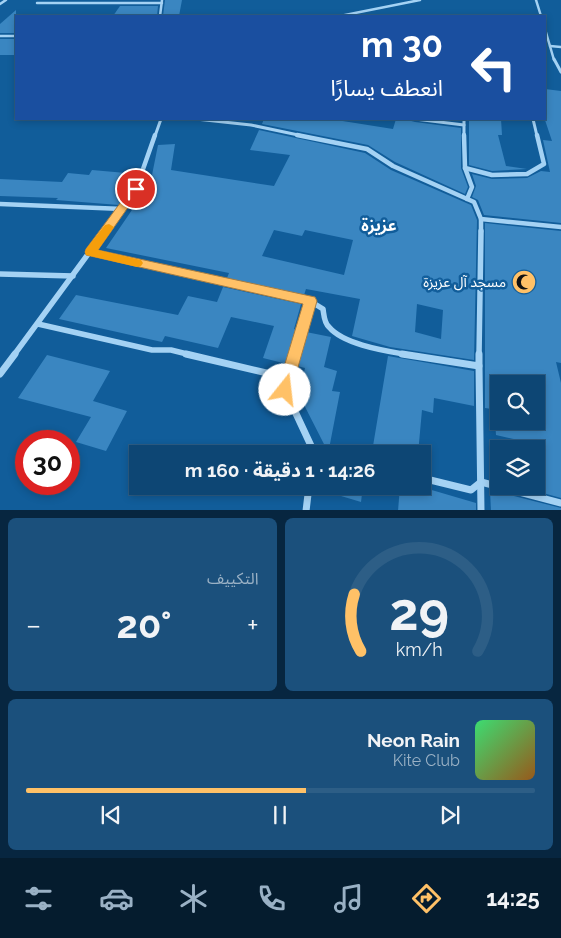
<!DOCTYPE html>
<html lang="ar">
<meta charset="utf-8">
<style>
:root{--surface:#0d4674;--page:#1b507c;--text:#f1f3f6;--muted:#9ab1c5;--line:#2d5e86;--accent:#ffc167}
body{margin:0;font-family:Raleway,"Noto Sans Arabic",sans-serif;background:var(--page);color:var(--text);direction:rtl;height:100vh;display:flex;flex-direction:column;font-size:19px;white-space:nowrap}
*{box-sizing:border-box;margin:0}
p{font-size:16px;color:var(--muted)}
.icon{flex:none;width:28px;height:28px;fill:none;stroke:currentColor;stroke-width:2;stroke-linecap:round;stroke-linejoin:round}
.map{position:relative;height:510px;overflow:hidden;direction:ltr}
.sheet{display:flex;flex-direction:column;gap:8px;padding:8px;background:#072640;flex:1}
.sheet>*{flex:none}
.guide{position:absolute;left:15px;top:15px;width:531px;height:105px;border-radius:0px;box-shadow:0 2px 8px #0003,0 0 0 1px var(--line);direction:rtl;background:#1a4fa0;color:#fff;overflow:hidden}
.tools{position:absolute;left:490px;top:375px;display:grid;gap:10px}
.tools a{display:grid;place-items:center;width:55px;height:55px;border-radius:0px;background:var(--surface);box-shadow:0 2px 8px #0003,0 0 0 1px var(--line);font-size:25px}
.speed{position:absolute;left:15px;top:430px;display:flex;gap:10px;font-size:25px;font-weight:700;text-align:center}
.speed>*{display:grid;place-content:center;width:65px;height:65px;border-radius:50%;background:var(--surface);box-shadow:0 2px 8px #0003,0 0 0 1px var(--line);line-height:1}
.speed .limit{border:8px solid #d22;background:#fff;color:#111}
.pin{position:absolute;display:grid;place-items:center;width:42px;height:42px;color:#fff;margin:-21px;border:2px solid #fff;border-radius:50%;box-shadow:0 1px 5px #0007}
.me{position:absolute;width:55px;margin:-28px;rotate:16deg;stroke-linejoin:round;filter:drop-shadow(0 0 4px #0008)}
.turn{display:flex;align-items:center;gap:18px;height:105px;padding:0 20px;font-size:22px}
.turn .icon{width:65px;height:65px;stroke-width:2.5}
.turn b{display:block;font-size:35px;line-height:42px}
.big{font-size:38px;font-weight:700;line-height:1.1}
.sheet .tile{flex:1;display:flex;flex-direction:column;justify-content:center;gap:8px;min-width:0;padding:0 18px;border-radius:8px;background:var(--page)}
.sheet .dial{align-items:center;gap:0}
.dial svg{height:130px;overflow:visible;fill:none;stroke:var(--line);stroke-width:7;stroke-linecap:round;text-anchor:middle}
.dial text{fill:var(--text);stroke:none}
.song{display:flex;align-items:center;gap:15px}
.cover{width:60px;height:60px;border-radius:8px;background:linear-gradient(135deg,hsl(140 70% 55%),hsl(30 70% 35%))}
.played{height:5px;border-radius:2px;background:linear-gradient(90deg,var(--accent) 55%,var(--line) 55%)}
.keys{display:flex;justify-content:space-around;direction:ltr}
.heat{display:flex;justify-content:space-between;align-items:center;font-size:28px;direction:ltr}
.sheet .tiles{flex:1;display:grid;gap:8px;grid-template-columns:1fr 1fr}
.tile:last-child{grid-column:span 2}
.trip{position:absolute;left:129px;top:445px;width:302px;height:50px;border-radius:0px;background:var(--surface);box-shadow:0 2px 8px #0003,0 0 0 1px var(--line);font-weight:700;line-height:50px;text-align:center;direction:rtl}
.tabs{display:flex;height:80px;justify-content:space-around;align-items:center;background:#051c2e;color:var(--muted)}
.tabs .icon{width:35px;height:35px}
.tabs .current{color:var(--accent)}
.tabs b{font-size:22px;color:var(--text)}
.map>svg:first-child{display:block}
</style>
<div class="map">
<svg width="561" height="511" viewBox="0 0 561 511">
<rect width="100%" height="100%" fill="#115d9a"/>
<!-- building -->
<g fill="#3a86c1" fill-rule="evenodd">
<path d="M165,0H182L179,16H163Z"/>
<path d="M120,6H158L157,16H113Z"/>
<path d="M16,10V33H0V24Z"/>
<rect x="0" y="39" width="16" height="16"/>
<path d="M545,89L561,91V223L484,215L478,200L472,197L476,186L472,174L492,179L527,178L541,171L550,172L543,140L552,141L545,120Z"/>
<path d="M264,119H330L393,129L396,119H404L415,122L461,128V168L468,187L465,194L395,162L368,145L262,124Z"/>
<path d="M469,119H501L502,135H498L506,166L527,169L492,171L469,165Z"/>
<path d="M259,130L365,153L391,170L471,205L477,220L474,360L390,347L352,336L360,299L306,289L304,295L227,278L229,273L106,248L134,207H128L139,191L145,175H152L158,145L175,144L171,170L274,186L290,155L250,150ZM274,230L302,236L305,230L353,240L344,275L262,256ZM417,304L443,310L441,339L415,332Z"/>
<path d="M92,170L137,174L132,187L119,205L56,200L58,198L0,196V179L62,182L68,173L89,175Z"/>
<path d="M485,223L561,231V363L556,362L561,383V498L518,486H536V444L496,435L495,421H536V384H499V410L485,408Z"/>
<path d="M223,287L301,304L294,329L297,330L287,364L263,358L274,326L231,317L218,348L165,336L162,342L59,319L76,295L178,315L188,296L217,302Z"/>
<path d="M306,332L331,337L324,367L337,371L332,391L340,392L329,449L326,448L299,395L305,368L297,366Z"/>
<path d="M47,355L110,371L93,401L127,411L106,451L76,442L91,417L18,398Z"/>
<path d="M388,356L474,371V406L434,398L433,413L422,410L418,454L372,452Z"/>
<path d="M322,486H363L361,502L321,490Z"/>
<path d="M400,486H418L476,503V511H398Z"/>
<path d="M490,490L561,508V511H491Z"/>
</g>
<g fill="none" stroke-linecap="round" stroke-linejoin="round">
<!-- street-far4 -->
<g stroke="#a4d2f4" stroke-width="2.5">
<path d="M536,0L541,16"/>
<path d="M37,3H162"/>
<path d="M0,4L6,0"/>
<path d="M160,16L162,0"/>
<path d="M340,16L420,0"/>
<path d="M545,29L554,60"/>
<path d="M0,36H16"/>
<path d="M550,46L561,47"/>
</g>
<!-- street-far3 -->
<g stroke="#a4d2f4" stroke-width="3">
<path d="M554,59L561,72"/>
<path d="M196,119L251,125L303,136"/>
<path d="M415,119L464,125"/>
<path d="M464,119V136"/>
<path d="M533,119L537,136"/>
<path d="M155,136L161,119"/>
</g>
<!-- street-far2 -->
<g stroke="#a4d2f4" stroke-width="4.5">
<path d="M297,135L367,149L393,166L474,202L481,219L561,227"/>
<path d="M464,135L465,168L472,187L467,199"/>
<path d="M465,168L492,175L527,174L544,164L537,135"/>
<path d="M0,204L123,209"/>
<path d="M104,232L136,189L155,135"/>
<path d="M481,232V219"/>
</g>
<!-- street-far1 -->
<g stroke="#a4d2f4" stroke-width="5.5">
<path d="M90,252L310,301L323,309C324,315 324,323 329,327C344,345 387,351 409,355"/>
<path d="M0,274L73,276"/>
<path d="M38,324L152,350H171L191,355"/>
<path d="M14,355L105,231"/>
<path d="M295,355L310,301"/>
<path d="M479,355L481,231"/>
</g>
<!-- street -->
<g stroke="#a4d2f4" stroke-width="7">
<path d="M186,354L288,378"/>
<path d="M295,354L285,390L313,450L328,454"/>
<path d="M402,354L479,366V354"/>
<path d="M479,366L481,511"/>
<path d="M0,374L15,354"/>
<path d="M422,478L471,490L481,482L561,503"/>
<path d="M306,511L309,486"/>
</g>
</g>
<!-- route -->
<path fill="#ffc167" stroke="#a67d43" d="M136,186L141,189L98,250L315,297L317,301L290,395L285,397L280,395L277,390L303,304L86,255L85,252L86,249L132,187Z"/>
<!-- slow -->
<path fill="#f59e0b" d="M109,224L114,227L98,250L141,260L143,263L141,266L137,267L86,255L85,252L86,249L105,225Z"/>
<!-- icons -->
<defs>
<g id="mosque-disc" transform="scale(1.25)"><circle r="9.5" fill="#ffc167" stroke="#115d9a"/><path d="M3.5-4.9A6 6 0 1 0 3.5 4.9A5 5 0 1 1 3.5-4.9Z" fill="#111"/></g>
</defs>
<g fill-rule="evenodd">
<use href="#mosque-disc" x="524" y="282"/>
</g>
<g text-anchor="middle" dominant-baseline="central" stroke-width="5" stroke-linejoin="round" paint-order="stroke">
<!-- poi labels -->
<g font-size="14" fill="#fff" stroke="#115d9a" text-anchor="end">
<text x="506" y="282">مسجد آل عزيزة</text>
</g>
<!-- quarter labels -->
<g font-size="16" font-weight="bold" fill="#fff" stroke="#115d9a">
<text x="379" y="225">عزيزة</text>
</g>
</g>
</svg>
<div class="tools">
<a><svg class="icon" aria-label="search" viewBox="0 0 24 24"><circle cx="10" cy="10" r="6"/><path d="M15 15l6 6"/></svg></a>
<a><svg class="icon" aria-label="layers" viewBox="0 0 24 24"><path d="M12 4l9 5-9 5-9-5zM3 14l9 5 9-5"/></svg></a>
</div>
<div class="speed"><div class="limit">30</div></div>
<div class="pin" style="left:136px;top:189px;background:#d93025"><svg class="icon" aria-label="arrive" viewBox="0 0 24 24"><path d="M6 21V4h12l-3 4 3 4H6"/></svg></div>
<svg class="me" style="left:285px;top:390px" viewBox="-20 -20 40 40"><circle r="19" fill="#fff"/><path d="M0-13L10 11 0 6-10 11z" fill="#ffc167"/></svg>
<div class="trip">14:26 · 1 دقيقة · 160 m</div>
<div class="guide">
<div class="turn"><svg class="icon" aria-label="left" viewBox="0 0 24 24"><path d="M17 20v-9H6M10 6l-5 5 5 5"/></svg><div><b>30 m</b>انعطف يسارًا</div></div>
</div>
</div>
<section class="sheet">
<div class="tiles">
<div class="tile dial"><svg viewBox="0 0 100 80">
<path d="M14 69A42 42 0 1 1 86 69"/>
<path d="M14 69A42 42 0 0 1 10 34" stroke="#ffc167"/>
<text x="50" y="56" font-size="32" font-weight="700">29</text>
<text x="50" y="72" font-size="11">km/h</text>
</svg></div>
<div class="tile"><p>التكييف</p>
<div class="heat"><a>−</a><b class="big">20°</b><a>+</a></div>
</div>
<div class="tile">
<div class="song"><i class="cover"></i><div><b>Neon Rain</b><p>Kite Club</p></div></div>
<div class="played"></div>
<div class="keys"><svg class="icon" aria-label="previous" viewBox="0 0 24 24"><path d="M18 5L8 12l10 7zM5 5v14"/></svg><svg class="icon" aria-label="pause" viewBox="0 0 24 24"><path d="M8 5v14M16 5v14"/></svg><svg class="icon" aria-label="next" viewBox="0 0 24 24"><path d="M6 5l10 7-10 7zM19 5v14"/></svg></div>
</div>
</div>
</section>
<nav class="tabs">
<b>14:25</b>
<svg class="icon current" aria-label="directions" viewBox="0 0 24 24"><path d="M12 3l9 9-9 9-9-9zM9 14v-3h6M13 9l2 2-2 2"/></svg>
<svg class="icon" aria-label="music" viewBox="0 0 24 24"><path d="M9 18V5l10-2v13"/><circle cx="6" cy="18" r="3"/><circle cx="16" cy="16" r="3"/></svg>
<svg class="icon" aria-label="phone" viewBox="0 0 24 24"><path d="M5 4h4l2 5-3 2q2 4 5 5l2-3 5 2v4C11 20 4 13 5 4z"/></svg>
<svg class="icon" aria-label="climate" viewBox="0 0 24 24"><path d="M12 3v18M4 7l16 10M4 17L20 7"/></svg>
<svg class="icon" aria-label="car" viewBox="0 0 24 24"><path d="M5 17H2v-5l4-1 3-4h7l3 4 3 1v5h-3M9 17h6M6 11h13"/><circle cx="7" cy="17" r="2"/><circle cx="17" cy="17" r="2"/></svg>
<svg class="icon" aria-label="filters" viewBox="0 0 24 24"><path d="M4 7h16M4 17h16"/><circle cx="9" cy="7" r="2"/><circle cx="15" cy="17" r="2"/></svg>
</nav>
